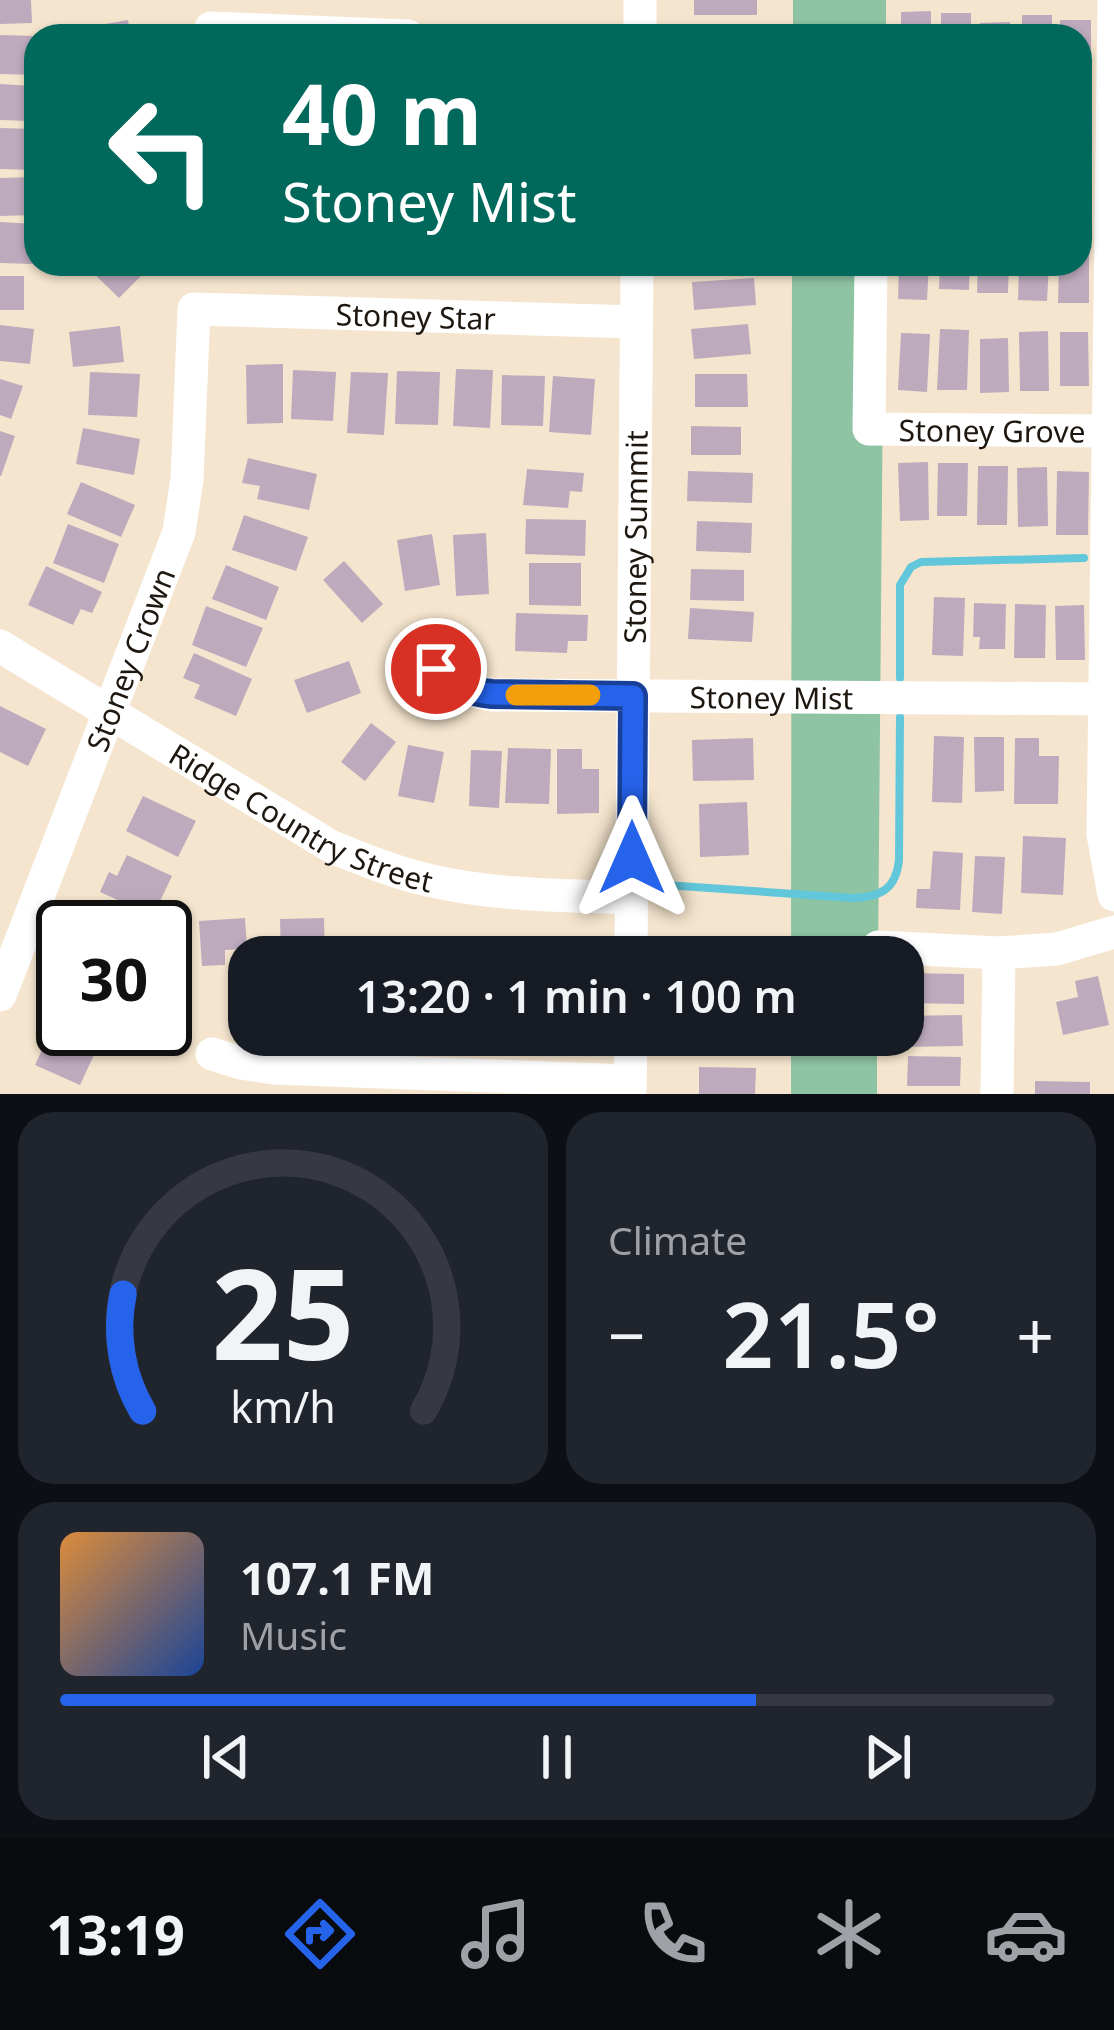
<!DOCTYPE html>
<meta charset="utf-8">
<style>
:root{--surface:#171b24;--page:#20242c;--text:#f1f3f6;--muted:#9ea1a6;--line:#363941;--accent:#2563eb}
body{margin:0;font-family:"Noto Sans",sans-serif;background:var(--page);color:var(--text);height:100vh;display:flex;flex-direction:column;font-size:45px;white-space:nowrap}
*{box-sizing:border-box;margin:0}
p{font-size:39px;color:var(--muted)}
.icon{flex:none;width:66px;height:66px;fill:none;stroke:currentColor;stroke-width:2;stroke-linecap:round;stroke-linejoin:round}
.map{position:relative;height:1094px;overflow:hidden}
.panel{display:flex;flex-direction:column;gap:18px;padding:18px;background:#0d0f14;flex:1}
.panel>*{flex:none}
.hud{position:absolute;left:24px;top:24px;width:1068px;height:252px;border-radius:36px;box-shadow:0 3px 9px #0004;background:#00695c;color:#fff;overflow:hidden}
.speed{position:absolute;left:36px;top:900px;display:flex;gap:24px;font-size:60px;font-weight:700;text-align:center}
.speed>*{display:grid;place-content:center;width:156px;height:156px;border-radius:50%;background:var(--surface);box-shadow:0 3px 9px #0004;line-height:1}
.speed .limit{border:6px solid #111;border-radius:18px;background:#fff;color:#111}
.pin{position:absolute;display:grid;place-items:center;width:102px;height:102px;color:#fff;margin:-51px;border:6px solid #fff;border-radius:50%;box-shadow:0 3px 12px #0007}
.me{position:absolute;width:132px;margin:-66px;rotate:0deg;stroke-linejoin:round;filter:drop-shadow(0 0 9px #0008)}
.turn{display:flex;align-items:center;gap:42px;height:252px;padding:0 60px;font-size:54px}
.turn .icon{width:156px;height:156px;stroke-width:2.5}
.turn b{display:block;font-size:84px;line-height:102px}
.big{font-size:90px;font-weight:600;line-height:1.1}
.panel .widget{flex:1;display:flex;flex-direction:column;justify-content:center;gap:18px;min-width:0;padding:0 42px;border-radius:36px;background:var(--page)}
.panel .dial{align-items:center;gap:0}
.dial svg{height:312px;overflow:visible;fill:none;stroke:var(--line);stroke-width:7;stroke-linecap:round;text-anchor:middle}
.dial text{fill:var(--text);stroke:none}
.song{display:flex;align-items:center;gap:36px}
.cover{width:144px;height:144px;border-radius:18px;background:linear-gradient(135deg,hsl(30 70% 55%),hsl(220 70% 35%))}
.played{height:12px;border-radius:6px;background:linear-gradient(90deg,var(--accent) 70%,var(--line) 70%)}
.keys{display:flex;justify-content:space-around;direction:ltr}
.heat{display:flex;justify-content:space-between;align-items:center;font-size:66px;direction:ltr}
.panel .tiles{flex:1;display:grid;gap:18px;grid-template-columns:1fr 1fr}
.widget:last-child{grid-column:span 2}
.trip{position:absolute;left:228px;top:936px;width:696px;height:120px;border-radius:36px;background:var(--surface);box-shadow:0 3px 9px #0004;font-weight:600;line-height:120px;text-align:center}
.tabs{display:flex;height:192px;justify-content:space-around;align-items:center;background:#090b0e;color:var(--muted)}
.tabs .icon{width:84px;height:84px}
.tabs .selected{color:var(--accent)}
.tabs b{font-size:54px;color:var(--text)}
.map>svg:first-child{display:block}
</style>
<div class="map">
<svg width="1114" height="1094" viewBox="0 0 1114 1094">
<rect width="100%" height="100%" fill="#f5e5ce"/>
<!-- green -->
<g fill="#8ec3a3">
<rect x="793" y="0" width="93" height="36"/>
<path d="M792,264H884L878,957H791Z"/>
<rect x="791" y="1035" width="86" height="59"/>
</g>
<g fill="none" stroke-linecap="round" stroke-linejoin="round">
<!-- stream -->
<g stroke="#62c7db" stroke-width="8">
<path d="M900,678V585L911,567L921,562L1084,558"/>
<path d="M665,885L853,898C881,897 896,889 899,860L900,717"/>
</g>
</g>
<!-- building -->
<g fill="#beaabd">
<path d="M0,0H31L32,23L0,24Z"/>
<rect x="694" y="0" width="63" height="15"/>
<path d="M931,11V36H901V12Z"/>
<rect x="941" y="13" width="30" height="23"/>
<rect x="1022" y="15" width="30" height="21"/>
<path d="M128,20L131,36H84L83,28Z"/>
<path d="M1060,20H1091V70H1080V36H1060Z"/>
<path d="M1010,22V36H980V23Z"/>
<path d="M0,35L36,36V75L0,74Z"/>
<path d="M0,84L33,86L31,121L0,120Z"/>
<rect x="1080" y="100" width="7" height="60"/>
<path d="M0,128L36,129L34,170L0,169Z"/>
<path d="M35,177V215L0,216V178Z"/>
<path d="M0,222L36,224L35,264L0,263Z"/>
<path d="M1080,242L1089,243V303H1058L1059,264H1080Z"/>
<path d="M84,264H144L149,268L119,298Z"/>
<path d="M899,264H929L927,300L898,299Z"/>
<path d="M940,264H970L969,290L939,289Z"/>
<path d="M978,264H1009L1008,293H977Z"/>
<path d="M1019,264H1049L1047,301L1018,300Z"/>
<rect x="0" y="276" width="24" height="34"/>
<path d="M754,278L756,305L694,310L692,282Z"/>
<path d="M748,324L751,354L694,359L691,329Z"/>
<path d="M0,325L34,329L30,364L0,361Z"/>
<path d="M120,326L124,362L73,367L69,332Z"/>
<path d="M940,329L969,330L967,390H937Z"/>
<path d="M1048,331L1049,391H1020L1019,332Z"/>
<path d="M1060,332H1088L1089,386H1060Z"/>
<path d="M901,333L930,334L927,392L898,390Z"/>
<path d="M1008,338L1009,392L980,393V339Z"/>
<path d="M283,364V423L247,424L246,365Z"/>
<path d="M456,369L493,370L490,428L453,426Z"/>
<path d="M293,370L336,372L333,421L291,419Z"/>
<path d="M397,371L440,372L438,425L395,424Z"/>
<path d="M90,372L140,374L137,417L88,415Z"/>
<path d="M351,372L388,373L384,435L347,433Z"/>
<path d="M695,374H747L748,407H695Z"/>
<path d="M502,375L545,376L543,426L501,425Z"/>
<path d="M553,376L595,379L591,435L549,432Z"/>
<path d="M0,379L23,386L11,419L0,415Z"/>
<path d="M691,426L741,427V455H691Z"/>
<path d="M83,428L140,439L134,475L76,464Z"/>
<path d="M0,431L15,436L1,476H0Z"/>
<path d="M248,458L317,474L309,510L257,499L260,486L242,483Z"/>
<path d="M928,462L929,520L900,521L898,463Z"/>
<path d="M938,463H968L967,516H937Z"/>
<path d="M978,466H1008L1007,525H977Z"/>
<path d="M1047,467L1048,526L1018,527L1017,468Z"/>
<path d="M527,469L584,473L582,492L570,491L568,508L523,505Z"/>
<path d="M688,471L753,473L752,503L687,501Z"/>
<path d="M1057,471L1089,472L1088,535H1056Z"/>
<path d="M81,482L135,505L121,537L67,514Z"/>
<path d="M244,515L308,537L296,571L232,550Z"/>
<path d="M526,519L586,520L585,556L525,554Z"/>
<path d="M697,521L752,523L751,553L696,551Z"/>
<path d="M68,524L119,544L104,583L53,563Z"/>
<path d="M486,533L489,594L456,596L453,535Z"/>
<path d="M432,534L440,585L405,591L397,540Z"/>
<path d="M344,561L383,604L362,623L323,580Z"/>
<path d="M529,563H581V606L529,605Z"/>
<path d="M226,565L279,587L266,620L212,599Z"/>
<path d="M46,566L102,592L92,613L81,609L73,625L28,605Z"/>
<path d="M691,569L744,570V601L690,600Z"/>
<path d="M934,597L965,598L963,656L932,655Z"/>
<path d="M974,603L1006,604L1005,649H979L980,637H973Z"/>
<path d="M1015,604L1046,605L1045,658H1014Z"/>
<path d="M1084,605L1085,660H1056L1055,606Z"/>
<path d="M206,606L263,628L246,667L192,645Z"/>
<path d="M690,608L754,612L752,642L688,639Z"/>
<path d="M516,613L588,615L587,641H568L567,653L515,651Z"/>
<path d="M194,653L252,679L236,716L194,698L200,685L183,678Z"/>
<path d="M349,661L361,693L307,713L294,680Z"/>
<path d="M0,706L46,729L28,766L0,752Z"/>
<path d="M371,723L396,742L365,781L341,762Z"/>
<path d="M934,736L964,737L962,803L932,802Z"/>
<path d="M974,737H1004V791L975,792Z"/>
<path d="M753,738L754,780L693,781L692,740Z"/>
<path d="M1015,738H1039V756H1059L1058,804H1014Z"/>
<path d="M408,745L444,752L434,803L398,796Z"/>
<path d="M508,748L551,749L549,804L505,803Z"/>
<path d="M557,749H582V769H599V813L557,814Z"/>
<path d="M471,750L502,751L499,808L469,806Z"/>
<path d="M143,796L196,821L178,857L126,831Z"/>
<path d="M747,802L749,855L700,857L699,804Z"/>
<path d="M1023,836L1066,838L1063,895L1021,893Z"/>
<path d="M933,851L963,853L960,910L916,908L917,889H930Z"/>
<path d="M127,855L172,876L153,916L100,892L109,872L117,876Z"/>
<path d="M975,856L1005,857L1002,914L972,912Z"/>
<path d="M97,911L137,927H91Z"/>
<path d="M245,918L247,949L225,950V965L202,966L199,921Z"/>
<path d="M324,918L325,957H281L280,919Z"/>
<path d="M748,938V957H695V939Z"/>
<path d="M411,939L453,942L452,957H410Z"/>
<path d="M903,973L964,974V1004L903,1003Z"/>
<path d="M1098,976L1109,1025L1063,1035L1056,1002L1078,997L1075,981Z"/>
<path d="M962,1015L963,1046L900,1047L903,1016Z"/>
<path d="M55,1022L63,1025V1029H71L100,1042L80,1085L35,1065Z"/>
<path d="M696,1035H757L756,1050L696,1048Z"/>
<path d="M908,1056L961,1057L960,1086H907Z"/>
<path d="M699,1067L756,1068L755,1094H699Z"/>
<path d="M1035,1081L1090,1082V1094H1035Z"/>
</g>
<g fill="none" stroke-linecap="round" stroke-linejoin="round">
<!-- minor -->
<g stroke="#fff" stroke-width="33">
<path d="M1114,0L1103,834L1114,895"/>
<path d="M211,28L408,36"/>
<path d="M640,36V0"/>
<path id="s1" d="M871,264L869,429L1114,431"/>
<path id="s2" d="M0,646L332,847C363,859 395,873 428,880C495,896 564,895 632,898"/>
<path id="s3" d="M436,669C455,684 467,691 492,695L1114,699"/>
<path d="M878,947L999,953L1057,949L1114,932"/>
<path id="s4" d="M631,957L637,264"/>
<path id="s5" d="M0,995L179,532L187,479L194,309L636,322"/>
<path d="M212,1054L241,1063L274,1068L630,1081"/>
<path d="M630,1094L631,1035"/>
<path d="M997,1094L999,953"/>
</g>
</g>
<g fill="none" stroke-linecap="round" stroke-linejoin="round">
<!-- route casing -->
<g stroke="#184099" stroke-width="30">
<path id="route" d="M436,669C455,684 467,692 492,694L633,696L632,858"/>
</g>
<!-- route -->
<use href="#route" stroke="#2563eb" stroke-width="21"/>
<!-- slow -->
<path stroke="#f59e0b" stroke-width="21" d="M516,695H590"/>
</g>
<g text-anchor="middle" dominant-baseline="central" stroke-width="12" stroke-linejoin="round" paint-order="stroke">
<!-- street labels -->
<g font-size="30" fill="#1d170f" stroke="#f5e5ce">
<text stroke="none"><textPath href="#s5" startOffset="942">Stoney Star</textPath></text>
<text stroke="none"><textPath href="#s1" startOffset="288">Stoney Grove</textPath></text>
<text stroke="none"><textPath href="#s4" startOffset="420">Stoney Summit</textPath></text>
<text stroke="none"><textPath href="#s5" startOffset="360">Stoney Crown</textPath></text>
<text stroke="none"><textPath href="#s3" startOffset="342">Stoney Mist</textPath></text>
<text stroke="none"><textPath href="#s2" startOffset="348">Ridge Country Street</textPath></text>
</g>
</g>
</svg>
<div class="speed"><div class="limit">30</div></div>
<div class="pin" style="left:436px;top:669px;background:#d93025"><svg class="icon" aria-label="arrive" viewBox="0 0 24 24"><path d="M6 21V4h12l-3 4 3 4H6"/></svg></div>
<svg class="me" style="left:632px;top:858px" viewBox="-20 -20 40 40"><path d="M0-17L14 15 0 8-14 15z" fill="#2563eb" stroke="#fff" stroke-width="4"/></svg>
<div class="trip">13:20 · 1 min · 100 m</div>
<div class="hud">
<div class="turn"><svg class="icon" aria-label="left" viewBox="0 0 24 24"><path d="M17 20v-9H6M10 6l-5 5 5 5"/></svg><div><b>40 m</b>Stoney Mist</div></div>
</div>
</div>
<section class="panel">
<div class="tiles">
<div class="widget dial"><svg viewBox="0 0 100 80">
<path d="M14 69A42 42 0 1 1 86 69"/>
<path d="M14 69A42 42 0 0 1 9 39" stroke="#2563eb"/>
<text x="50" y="56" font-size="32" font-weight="700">25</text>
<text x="50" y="72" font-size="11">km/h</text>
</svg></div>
<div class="widget"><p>Climate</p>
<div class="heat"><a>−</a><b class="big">21.5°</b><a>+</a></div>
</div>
<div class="widget">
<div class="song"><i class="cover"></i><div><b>107.1 FM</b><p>Music</p></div></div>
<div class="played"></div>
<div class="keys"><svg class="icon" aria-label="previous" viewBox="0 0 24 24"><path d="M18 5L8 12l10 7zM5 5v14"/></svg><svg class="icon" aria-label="pause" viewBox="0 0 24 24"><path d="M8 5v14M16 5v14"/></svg><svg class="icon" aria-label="next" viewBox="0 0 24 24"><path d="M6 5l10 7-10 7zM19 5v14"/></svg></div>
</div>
</div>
</section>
<nav class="tabs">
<b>13:19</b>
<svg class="icon selected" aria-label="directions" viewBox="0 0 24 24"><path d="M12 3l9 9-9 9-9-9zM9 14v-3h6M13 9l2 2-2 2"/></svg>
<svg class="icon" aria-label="music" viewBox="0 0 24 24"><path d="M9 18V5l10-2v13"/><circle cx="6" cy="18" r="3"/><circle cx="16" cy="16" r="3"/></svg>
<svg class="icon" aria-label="phone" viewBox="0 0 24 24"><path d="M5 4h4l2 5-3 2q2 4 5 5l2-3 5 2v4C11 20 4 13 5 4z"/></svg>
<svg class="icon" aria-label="climate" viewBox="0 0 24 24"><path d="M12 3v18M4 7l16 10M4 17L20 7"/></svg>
<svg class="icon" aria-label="car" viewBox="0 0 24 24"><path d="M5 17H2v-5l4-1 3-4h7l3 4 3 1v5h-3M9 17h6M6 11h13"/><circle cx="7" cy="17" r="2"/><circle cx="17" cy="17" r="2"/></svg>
</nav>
